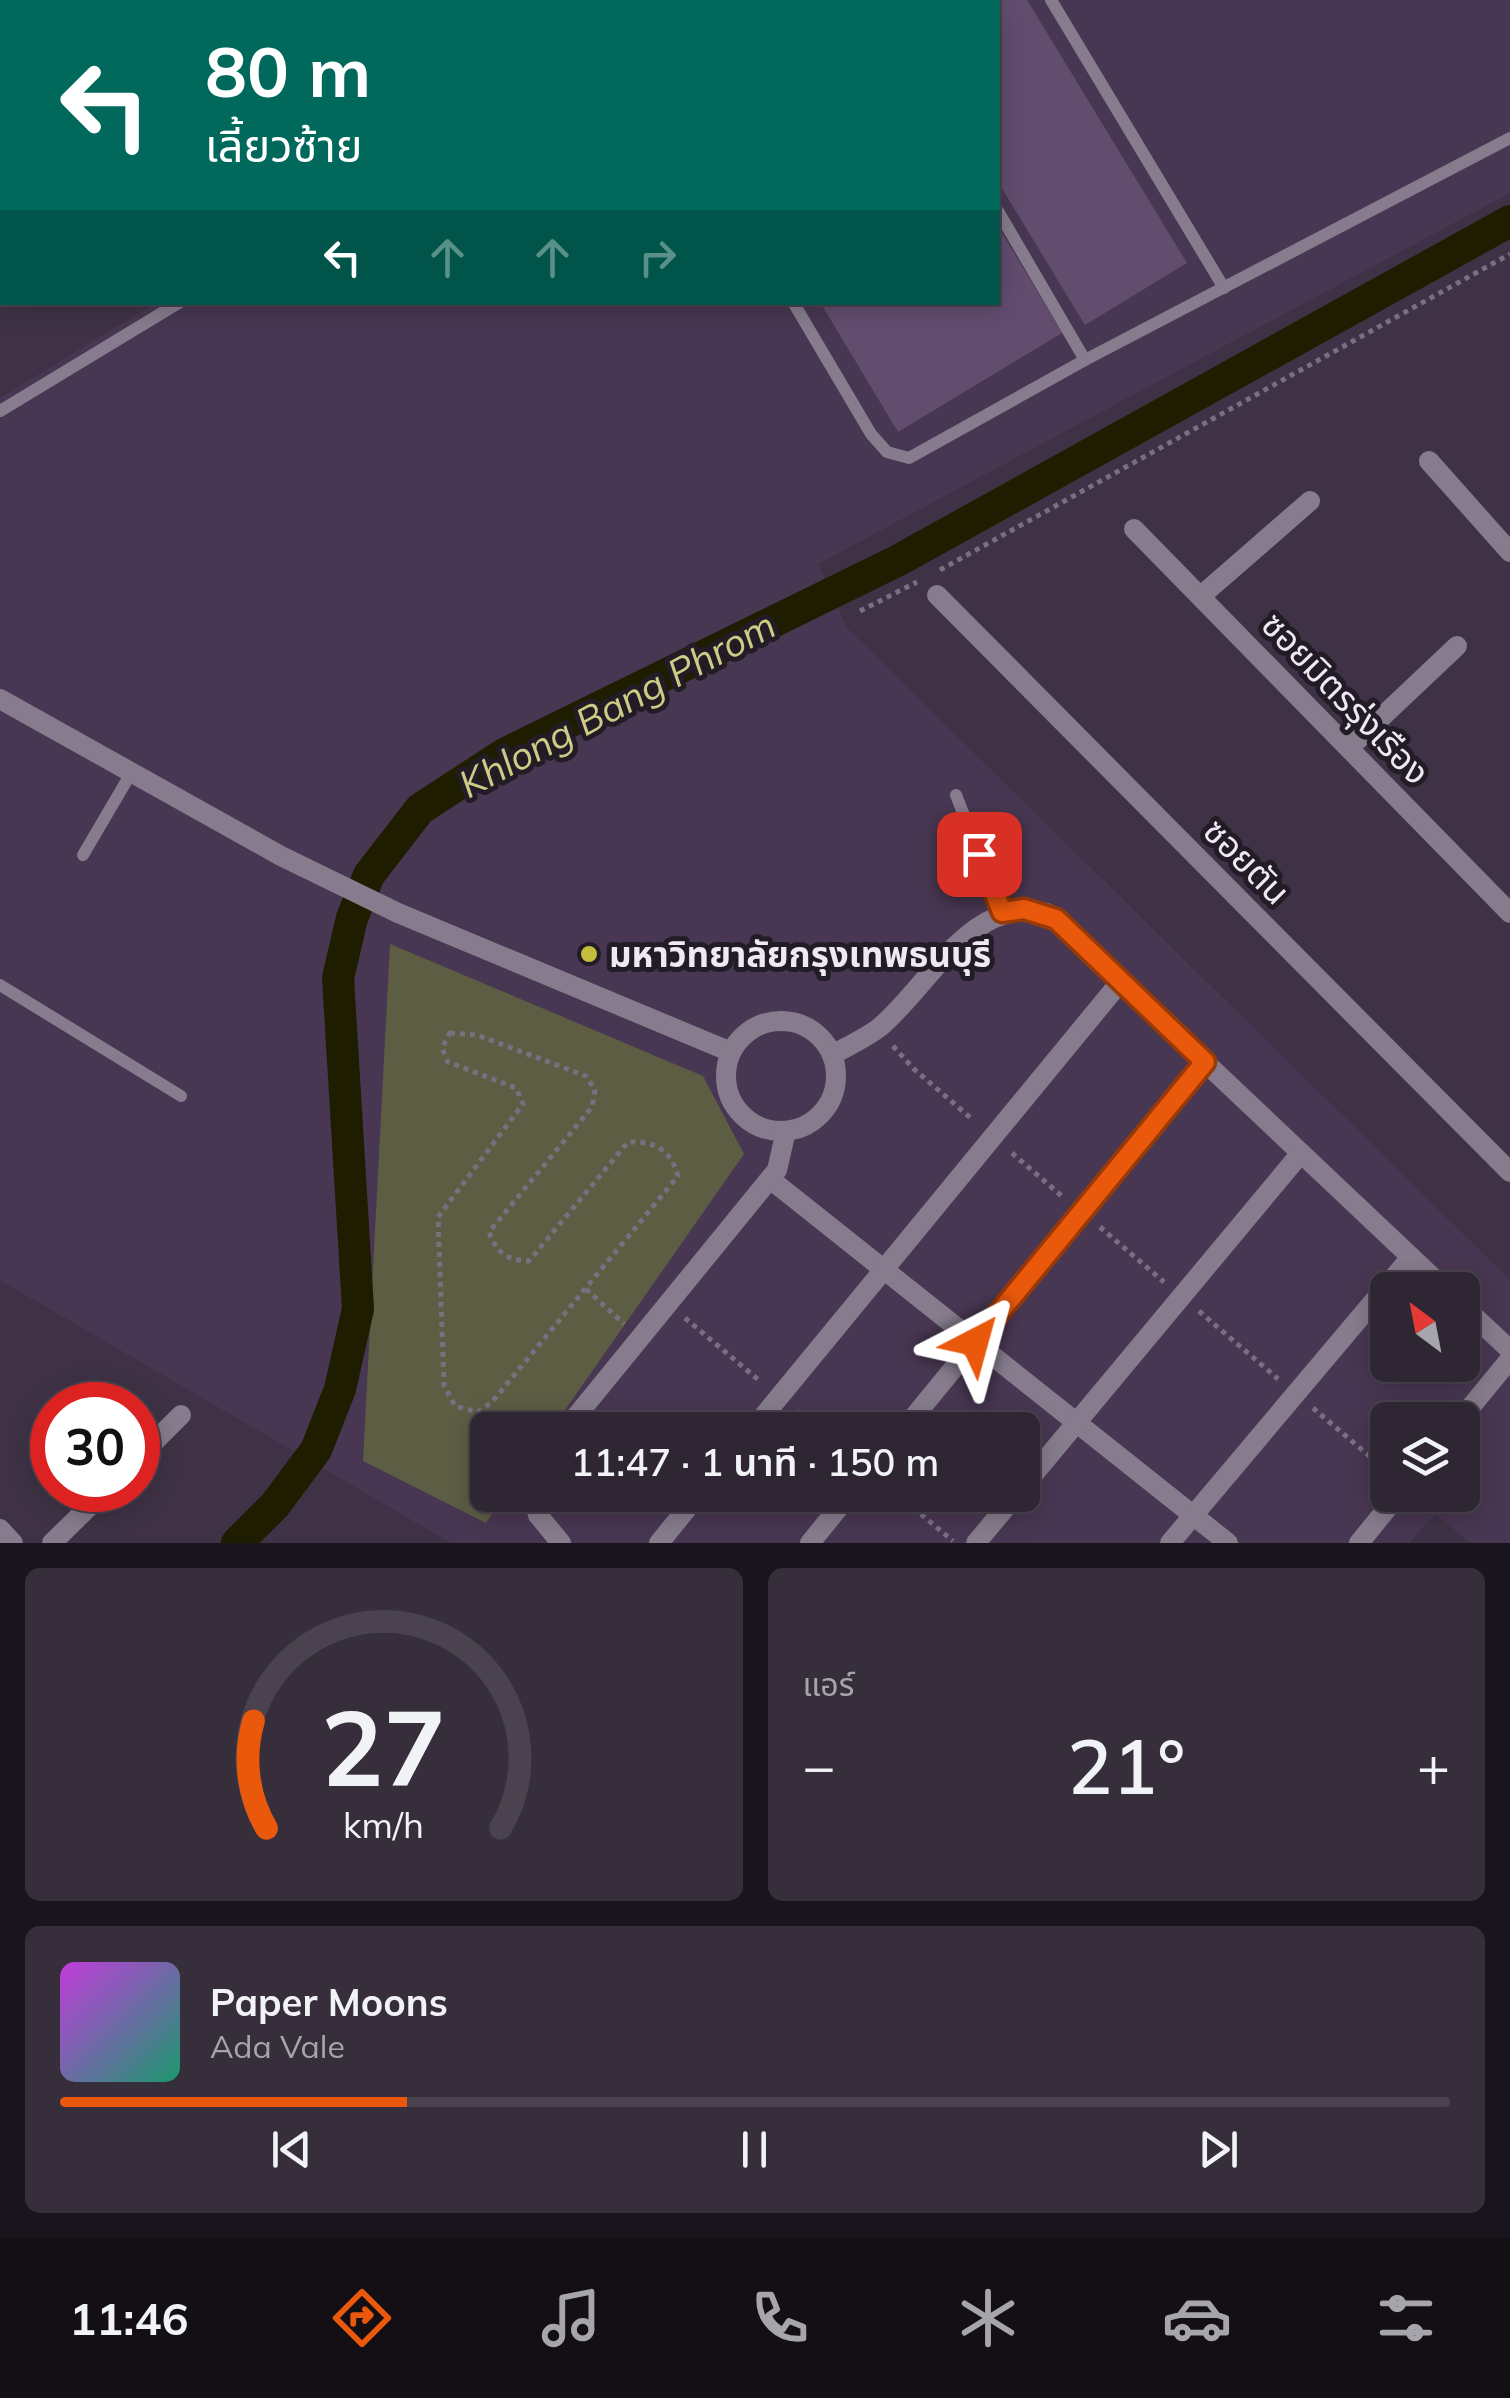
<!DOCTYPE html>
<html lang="th">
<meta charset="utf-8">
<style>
:root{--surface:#2f2634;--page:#372e3c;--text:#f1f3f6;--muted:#a7a5ac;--line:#4a434f;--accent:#ea580c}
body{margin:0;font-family:Mulish,"Noto Sans Thai",sans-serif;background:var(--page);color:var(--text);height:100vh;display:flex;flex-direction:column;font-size:38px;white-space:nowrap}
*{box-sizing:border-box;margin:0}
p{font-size:32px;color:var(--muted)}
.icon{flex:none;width:55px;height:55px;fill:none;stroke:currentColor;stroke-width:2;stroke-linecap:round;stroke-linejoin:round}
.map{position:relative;height:1543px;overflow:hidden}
.details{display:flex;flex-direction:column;gap:25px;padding:25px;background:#1a151d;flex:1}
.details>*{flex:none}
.top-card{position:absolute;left:0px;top:0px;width:1000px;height:305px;box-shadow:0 5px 25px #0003,0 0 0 2px var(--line);background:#00695c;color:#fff;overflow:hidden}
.needle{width:65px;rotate:328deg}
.controls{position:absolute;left:1370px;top:1272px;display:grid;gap:20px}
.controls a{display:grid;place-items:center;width:110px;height:110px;border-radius:15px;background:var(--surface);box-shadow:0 5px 25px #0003,0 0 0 2px var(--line);font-size:50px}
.speed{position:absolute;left:30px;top:1382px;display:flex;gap:20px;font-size:50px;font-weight:700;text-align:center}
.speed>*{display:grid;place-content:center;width:130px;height:130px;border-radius:50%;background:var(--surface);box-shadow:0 5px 25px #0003,0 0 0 2px var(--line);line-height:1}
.speed .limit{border:15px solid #d22;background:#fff;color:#111}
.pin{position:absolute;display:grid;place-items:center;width:85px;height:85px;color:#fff;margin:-42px;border-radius:20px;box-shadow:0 5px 15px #0006}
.me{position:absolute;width:110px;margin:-55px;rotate:39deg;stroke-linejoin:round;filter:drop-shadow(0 0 8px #0008)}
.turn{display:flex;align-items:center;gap:35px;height:210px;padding:0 40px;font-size:45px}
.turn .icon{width:130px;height:130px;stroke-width:2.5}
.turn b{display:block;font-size:70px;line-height:85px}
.lanes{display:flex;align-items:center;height:95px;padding:0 40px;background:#0003;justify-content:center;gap:50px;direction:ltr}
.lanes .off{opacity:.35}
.big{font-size:75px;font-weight:600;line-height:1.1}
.details .widget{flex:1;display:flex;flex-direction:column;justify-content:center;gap:15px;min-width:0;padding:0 35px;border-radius:15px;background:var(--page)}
.details .dial{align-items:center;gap:0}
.dial svg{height:260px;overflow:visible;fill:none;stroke:var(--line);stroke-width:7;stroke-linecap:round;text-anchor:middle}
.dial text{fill:var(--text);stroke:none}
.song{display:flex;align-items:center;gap:30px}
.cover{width:120px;height:120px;border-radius:15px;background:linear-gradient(135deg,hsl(290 70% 55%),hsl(160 70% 35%))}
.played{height:10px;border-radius:5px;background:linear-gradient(90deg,var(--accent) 25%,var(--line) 25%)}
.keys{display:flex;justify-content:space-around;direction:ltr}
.heat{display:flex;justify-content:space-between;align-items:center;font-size:55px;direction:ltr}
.details .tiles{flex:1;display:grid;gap:25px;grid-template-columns:1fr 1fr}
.widget:last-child{grid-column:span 2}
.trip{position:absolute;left:470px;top:1412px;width:570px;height:100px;border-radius:15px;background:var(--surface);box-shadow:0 5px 25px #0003,0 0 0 2px var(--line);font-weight:600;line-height:100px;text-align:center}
.tab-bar{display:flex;height:160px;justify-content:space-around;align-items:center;background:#130f15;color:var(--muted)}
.tab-bar .icon{width:70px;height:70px}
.tab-bar .current{color:var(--accent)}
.tab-bar b{font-size:45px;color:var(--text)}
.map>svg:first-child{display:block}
</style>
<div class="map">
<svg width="1510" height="1543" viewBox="0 0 1510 1543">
<rect width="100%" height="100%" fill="#3f3246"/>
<!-- built -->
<path fill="#483752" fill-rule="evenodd" d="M654,0H1510V193L818,564L847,628L1510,1280V1543H1470L1435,1514L1409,1543H451L0,1280V398L155,303L998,302V2H650ZM1388,1290H1462V1365H1388ZM1388,1420H1462V1495H1388ZM488,1430H1022V1495H488Z"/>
<!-- green -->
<path fill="#5d5d44" d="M390,944L703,1076L744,1154L551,1430H488V1495H505L486,1523L363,1461Z"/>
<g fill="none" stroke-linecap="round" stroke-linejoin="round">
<!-- canal -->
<path stroke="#1f1d00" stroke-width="32" d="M237,1543L275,1505L316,1450L340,1389L358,1309L338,978L352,918L369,875L420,809L506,753L899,560L1510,221"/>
</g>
<!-- building -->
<g fill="#624d6f">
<path d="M998,0H1027L1187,263L1085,325L998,182Z"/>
<path d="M998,226L1062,333L898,432L820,302H998Z"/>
</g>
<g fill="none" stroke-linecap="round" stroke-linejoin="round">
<!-- path -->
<g stroke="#7a6f80" stroke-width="5" stroke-dasharray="5 5" stroke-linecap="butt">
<path d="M940,570L1510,254"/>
<path d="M860,611L917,582"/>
<path d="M450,1033L477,1035L586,1076L595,1090L592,1107L489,1232C497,1253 506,1260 529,1261L628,1142C655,1141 670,1149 678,1176L492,1402L478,1412L455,1406L444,1385L438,1217L523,1104L516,1088L448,1062L442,1048Z"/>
<path d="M893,1046L914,1069L973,1120"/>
<path d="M1012,1153L1064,1198"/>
<path d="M1100,1227L1164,1282"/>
<path d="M586,1289L624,1324"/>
<path d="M1199,1311L1278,1379"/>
<path d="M685,1318L761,1382"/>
<path d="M1313,1408L1388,1472"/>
<path d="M797,1411L819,1430"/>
<path d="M898,1495L953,1541"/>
</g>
<!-- lane -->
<g stroke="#867c8d" stroke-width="12">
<path d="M192,0L194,2"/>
<path d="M873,0L874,2"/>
<path d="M1051,0L1224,288"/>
<path d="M432,2L434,0"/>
<path d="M687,2L691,0"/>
<path d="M998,211L1085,360"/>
<path d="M793,302L871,434L887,452L909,458L1085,360L1510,138"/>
<path d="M0,411L180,302"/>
<path d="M956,795L1002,912"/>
<path d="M83,855L130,775"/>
<path d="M0,985L181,1096"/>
</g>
<!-- street -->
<g stroke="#867c8d" stroke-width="20">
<path d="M1429,461L1510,552"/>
<path d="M1134,529L1510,913"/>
<path d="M937,595L1510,1172"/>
<path d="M1201,596L1310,501"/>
<path d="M0,699L281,856L398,913L731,1052"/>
<path d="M1349,748L1457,646"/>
<circle cx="781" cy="1076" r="55"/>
<path d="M832,1055C848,1046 866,1038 880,1027C930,985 971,895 1047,913L1446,1290"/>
<path d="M770,1179L1228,1543"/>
<path d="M1462,1305L1510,1350"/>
<path d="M1460,1420L1510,1359"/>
<path d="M565,1430L777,1170L786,1131"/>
<path d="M752,1430L1121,981"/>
<path d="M903,1430L1205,1062"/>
<path d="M138,1458L181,1415"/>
<path d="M1022,1488L1301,1153"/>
<path d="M533,1495L538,1515L561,1543"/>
<path d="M0,1529L13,1543"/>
<path d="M52,1543L106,1490"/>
<path d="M659,1543L698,1495"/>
<path d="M810,1543L849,1495"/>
<path d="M976,1543L1016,1495"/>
<path d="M1170,1543L1411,1257"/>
<path d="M1359,1543L1398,1495"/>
</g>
</g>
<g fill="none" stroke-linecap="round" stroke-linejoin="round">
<!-- route casing -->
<g stroke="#983908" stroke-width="25">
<path id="route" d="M975,1342L1205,1062L1056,919L1024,909L1002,912L979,854"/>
</g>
<!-- route -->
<use href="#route" stroke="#ea580c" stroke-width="18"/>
</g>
<!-- markers -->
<circle fill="#c4bd3e" stroke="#221c26" stroke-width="4" cx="589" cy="954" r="10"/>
<g text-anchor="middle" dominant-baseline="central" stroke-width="10" stroke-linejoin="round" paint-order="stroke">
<!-- street labels -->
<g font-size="35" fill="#f0e8f5" stroke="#221c26">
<text transform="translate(1346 698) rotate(46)">ซอยมิตรรุ่งเรือง</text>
<text transform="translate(1247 861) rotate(45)">ซอยตัน</text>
</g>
<!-- poi labels -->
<g font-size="35" font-weight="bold" fill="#f0e8f5" stroke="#221c26" text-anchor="start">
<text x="609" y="954">มหาวิทยาลัยกรุงเทพธนบุรี</text>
</g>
<!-- water labels -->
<g font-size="38" font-style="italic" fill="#cecb85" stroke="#221c26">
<text transform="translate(617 704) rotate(-28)">Khlong Bang Phrom</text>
</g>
</g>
</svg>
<div class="controls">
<a><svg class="needle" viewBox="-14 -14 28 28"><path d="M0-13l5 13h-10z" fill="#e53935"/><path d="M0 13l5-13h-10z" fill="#a7a5ac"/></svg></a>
<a><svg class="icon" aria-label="layers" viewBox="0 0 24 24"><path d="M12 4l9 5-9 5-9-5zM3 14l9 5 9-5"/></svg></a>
</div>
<div class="speed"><div class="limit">30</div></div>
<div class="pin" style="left:979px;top:854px;background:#d93025"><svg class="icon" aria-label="arrive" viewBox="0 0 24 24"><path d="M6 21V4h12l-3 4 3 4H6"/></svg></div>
<svg class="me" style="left:975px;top:1342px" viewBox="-20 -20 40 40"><path d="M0-17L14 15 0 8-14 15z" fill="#ea580c" stroke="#fff" stroke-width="4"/></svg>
<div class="trip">11:47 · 1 นาที · 150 m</div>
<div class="top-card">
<div class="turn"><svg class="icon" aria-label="left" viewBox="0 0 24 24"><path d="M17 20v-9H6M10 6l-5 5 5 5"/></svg><div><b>80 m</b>เลี้ยวซ้าย</div></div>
<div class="lanes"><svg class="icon" aria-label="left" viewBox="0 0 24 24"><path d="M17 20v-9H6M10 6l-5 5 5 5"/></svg><svg class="icon off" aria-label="ahead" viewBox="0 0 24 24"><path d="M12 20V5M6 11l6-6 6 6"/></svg><svg class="icon off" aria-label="ahead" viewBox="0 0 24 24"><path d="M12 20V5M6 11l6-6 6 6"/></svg><svg class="icon off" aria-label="right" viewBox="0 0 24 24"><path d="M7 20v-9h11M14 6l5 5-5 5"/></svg></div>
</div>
</div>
<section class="details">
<div class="tiles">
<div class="widget dial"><svg viewBox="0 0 100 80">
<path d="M14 69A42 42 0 1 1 86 69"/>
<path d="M14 69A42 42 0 0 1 10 36" stroke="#ea580c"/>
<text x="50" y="56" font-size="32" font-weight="700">27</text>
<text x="50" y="72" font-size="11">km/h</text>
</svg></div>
<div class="widget"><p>แอร์</p>
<div class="heat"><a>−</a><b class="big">21°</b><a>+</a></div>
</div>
<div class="widget">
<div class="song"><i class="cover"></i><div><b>Paper Moons</b><p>Ada Vale</p></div></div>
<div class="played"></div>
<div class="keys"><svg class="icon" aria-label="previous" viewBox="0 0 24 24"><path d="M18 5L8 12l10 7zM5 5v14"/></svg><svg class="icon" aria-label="pause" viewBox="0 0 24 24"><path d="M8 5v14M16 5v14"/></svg><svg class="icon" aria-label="next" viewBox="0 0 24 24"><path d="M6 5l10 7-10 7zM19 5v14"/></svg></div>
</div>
</div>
</section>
<nav class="tab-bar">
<b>11:46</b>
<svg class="icon current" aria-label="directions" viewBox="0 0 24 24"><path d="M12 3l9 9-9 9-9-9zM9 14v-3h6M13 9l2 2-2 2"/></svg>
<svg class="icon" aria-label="music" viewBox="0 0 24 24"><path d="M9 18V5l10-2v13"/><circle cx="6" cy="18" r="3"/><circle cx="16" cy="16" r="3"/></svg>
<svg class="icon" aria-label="phone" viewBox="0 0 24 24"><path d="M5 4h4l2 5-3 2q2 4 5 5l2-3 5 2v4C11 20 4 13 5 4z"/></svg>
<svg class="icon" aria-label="climate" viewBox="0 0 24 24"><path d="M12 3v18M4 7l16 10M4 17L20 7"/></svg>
<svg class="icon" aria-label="car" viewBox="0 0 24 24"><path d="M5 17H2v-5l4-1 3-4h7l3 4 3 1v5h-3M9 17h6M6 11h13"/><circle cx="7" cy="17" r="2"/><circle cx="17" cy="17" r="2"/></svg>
<svg class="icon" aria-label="filters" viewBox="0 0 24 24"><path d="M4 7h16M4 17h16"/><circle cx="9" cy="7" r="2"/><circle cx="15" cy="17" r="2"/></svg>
</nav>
